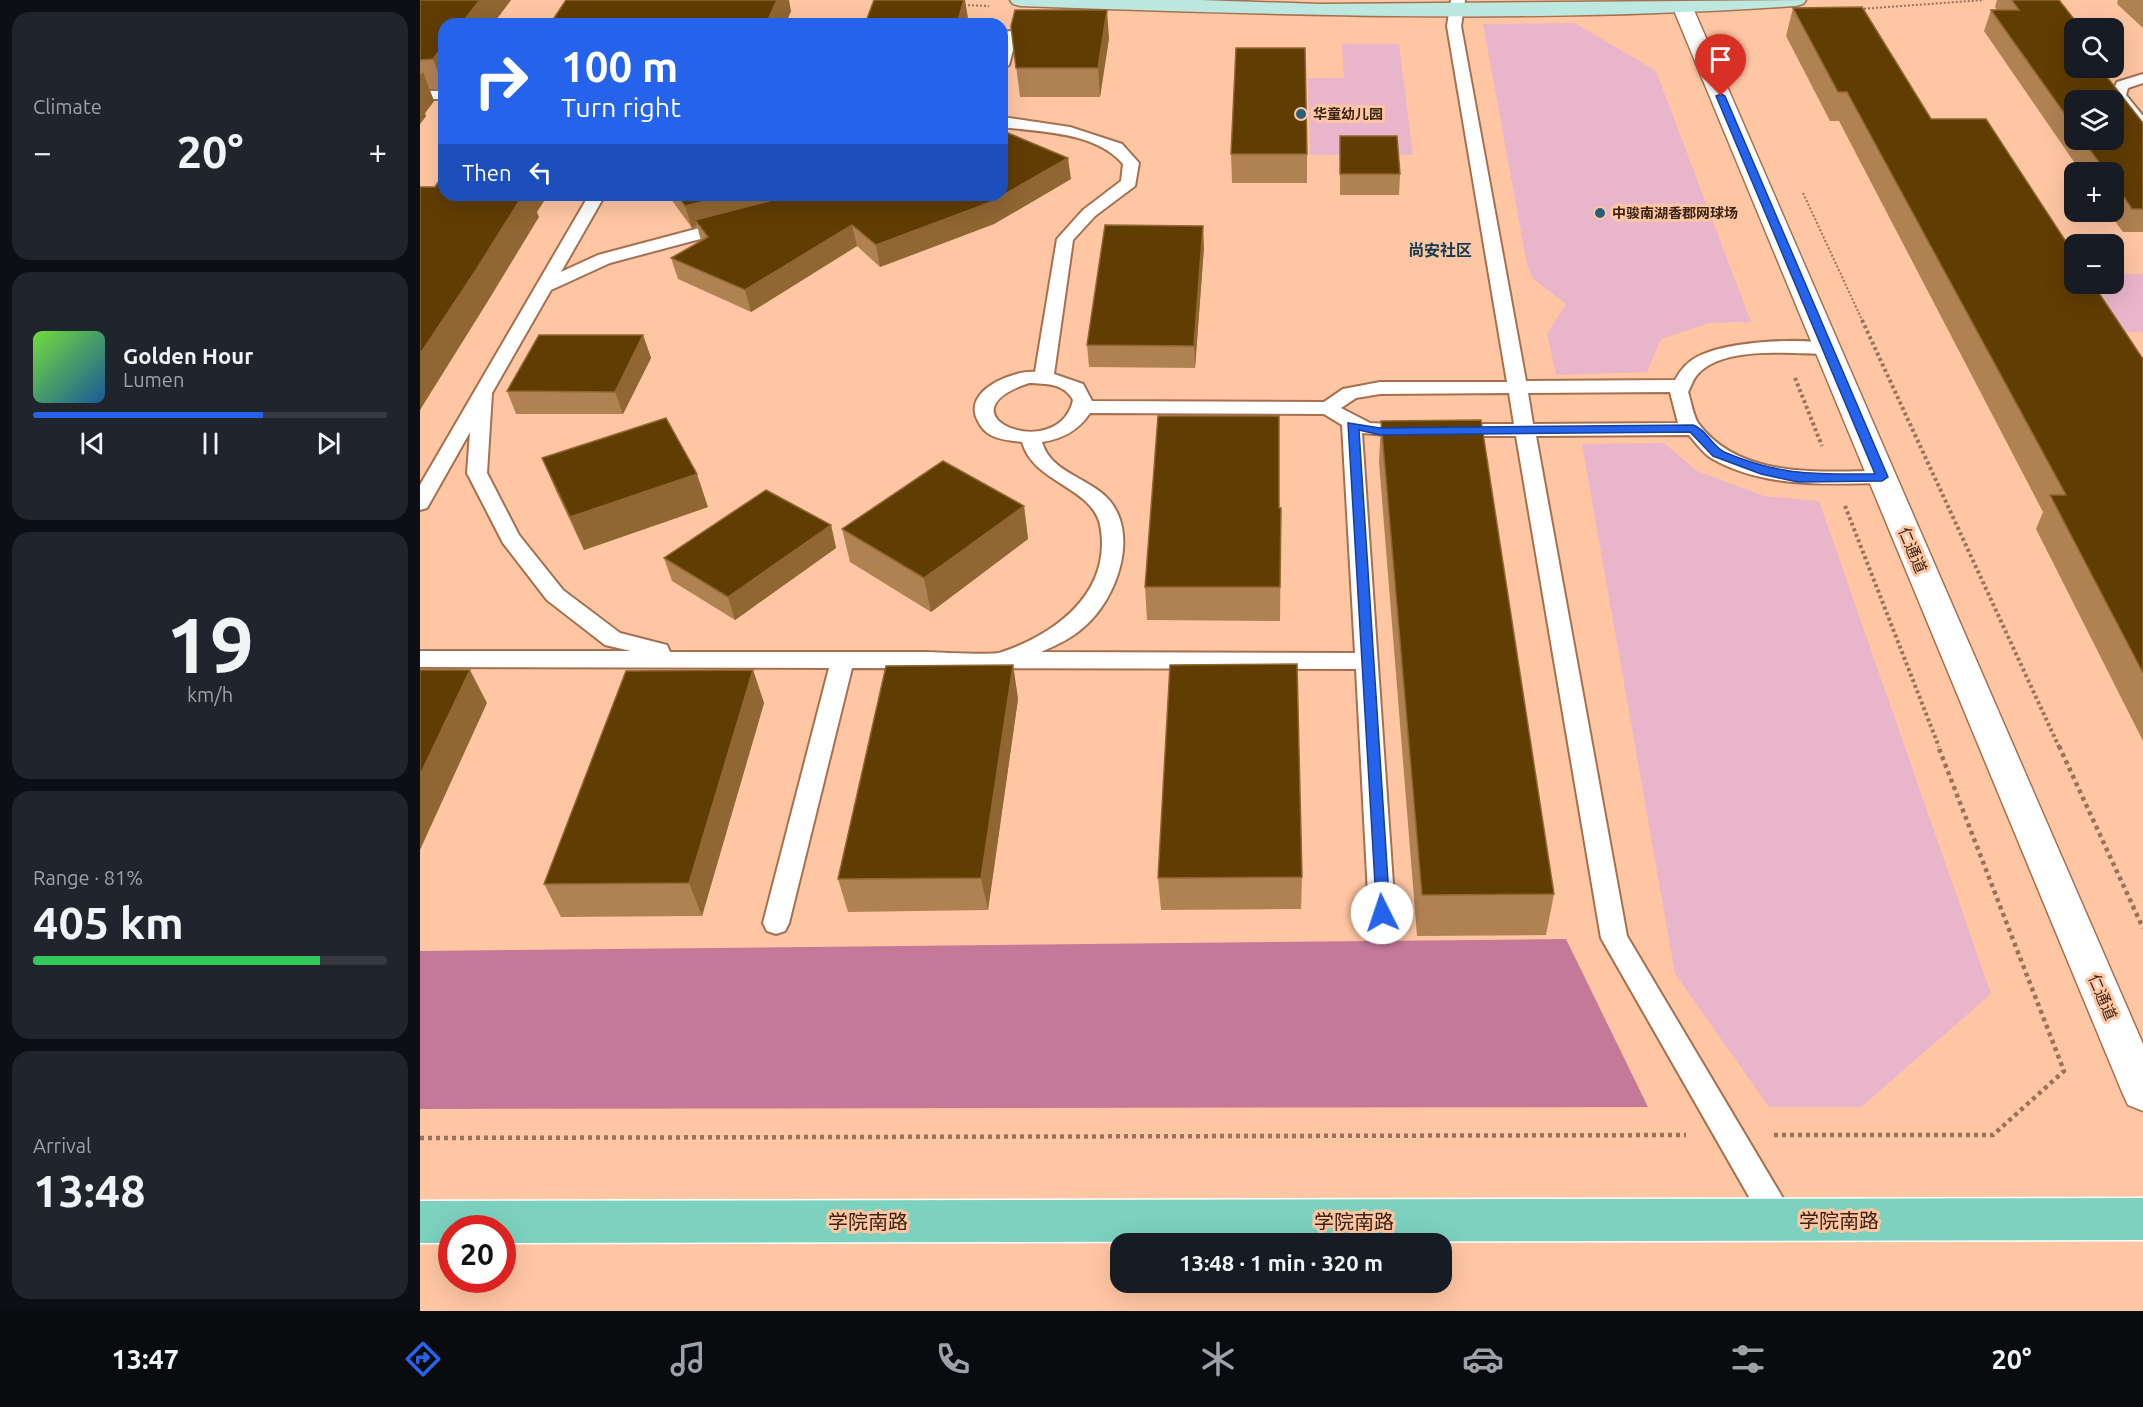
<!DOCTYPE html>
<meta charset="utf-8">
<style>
:root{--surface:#171b24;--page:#20242c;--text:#f1f3f6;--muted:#9ea1a6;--line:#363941;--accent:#2563eb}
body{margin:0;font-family:Ubuntu,"Noto Sans SC",sans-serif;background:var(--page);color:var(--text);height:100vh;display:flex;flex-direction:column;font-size:22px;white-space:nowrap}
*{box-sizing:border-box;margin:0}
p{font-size:20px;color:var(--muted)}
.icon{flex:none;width:33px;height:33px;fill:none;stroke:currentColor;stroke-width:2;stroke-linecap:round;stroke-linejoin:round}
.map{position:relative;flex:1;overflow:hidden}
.side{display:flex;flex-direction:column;gap:12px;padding:12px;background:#0d0f14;width:420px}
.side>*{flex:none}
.banner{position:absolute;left:18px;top:18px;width:570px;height:183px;border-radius:18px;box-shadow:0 6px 24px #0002;background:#2563eb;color:#fff;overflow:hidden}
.controls{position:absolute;left:1644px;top:18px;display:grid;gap:12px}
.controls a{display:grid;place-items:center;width:60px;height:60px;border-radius:12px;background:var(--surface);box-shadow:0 6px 24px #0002;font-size:30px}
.speed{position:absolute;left:18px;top:1215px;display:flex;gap:12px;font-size:30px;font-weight:700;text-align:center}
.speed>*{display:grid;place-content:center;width:78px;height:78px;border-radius:50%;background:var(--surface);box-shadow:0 6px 24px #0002;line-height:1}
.speed .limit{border:9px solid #d22;background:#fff;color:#111}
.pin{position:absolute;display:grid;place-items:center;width:51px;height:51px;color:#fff;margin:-62px -26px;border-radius:50% 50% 50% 0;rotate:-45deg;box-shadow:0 0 6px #0007}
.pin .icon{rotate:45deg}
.me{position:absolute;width:66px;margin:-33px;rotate:356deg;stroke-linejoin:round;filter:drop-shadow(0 0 4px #0008)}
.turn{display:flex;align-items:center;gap:21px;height:126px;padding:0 24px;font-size:27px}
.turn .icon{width:78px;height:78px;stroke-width:2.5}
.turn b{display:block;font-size:42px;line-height:51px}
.then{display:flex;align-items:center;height:57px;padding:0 24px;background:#0003;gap:12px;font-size:22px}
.big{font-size:45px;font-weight:700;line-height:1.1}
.side .widget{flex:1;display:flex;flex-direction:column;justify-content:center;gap:9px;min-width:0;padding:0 21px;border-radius:18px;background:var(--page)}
.side .dial{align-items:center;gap:0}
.dial b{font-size:78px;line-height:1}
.song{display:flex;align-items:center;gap:18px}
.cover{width:72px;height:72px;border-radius:9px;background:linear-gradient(135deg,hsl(100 70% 55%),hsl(210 70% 35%))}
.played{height:6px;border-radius:3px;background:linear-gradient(90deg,var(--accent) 65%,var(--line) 65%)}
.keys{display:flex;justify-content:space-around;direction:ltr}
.heat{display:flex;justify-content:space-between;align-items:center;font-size:33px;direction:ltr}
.charge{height:9px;border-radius:4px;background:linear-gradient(90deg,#34c759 81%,var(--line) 0)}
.trip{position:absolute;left:690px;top:1233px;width:342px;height:60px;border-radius:18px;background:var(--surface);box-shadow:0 6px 24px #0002;font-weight:700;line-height:60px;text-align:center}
.tab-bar{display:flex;height:96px;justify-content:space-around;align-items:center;background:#090b0e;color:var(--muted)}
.tab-bar .icon{width:42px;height:42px}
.tab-bar .current{color:var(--accent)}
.tab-bar b{font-size:27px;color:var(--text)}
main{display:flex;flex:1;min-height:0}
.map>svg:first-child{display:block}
</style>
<main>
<section class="side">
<div class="widget"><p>Climate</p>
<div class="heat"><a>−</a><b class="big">20°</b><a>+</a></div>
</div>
<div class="widget">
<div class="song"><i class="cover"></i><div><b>Golden Hour</b><p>Lumen</p></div></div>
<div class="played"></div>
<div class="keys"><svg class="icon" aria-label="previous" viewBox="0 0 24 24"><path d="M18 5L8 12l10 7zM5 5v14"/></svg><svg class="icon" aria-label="pause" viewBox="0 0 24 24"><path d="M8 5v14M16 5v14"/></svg><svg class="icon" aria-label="next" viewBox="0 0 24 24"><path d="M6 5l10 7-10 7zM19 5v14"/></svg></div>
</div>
<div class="widget dial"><b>19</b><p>km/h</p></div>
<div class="widget"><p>Range · 81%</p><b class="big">405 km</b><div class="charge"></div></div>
<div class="widget"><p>Arrival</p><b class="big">13:48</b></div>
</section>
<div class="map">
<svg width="1723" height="1311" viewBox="0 0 1723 1311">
<rect width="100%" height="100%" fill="#ffc6a3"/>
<!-- green -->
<g fill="#e9b5ca">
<path d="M1155,23L1236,71L1331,322L1289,323L1241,339L1227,372L1136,375L1127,334L1146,304L1113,279L1107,265L1063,24Z"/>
<path d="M922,44H979L993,155H890L888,78H924Z"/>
<path d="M1694,274H1723V332H1696L1666,284H1694Z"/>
<path d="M1244,443L1277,471L1344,496L1399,501L1571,994L1441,1107H1349L1255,974L1162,444Z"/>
</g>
<!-- forest -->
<path fill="#c57999" d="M1146,939L1228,1107L0,1109V951Z"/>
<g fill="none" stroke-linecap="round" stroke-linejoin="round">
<!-- service casing -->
<g stroke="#a4704f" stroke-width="4">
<g id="service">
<path d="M1031,0H1045L1041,26L1106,381L1255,380C1260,371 1267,362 1277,357C1306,341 1382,337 1414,345L1417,349L1408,354C1373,354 1302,345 1277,375C1273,379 1271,387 1268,392C1271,401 1273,415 1278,423C1320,480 1400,471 1462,471L1469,473L1472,477L1469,481L1462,483C1405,484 1343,488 1291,458C1283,453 1275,442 1269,435L1116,436L1207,936L1370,1210L1374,1220L1370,1230L1359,1234L1348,1230L1181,938L1096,436H1033L1023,430L1033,424H1094L1089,393L960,394L936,398L921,408L950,423L991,425L1001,431L991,437L942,433L975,913L971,921L962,924L953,921L949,913L936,669L432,668L369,923L365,931L356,934L347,931L343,923L409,668L0,667V651H211L185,645L127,600L83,543L47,473L50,432L7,508L0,510V485L169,195H185L141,272L178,255L302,222L308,221L316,226L314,230L190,263L131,290L72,393L67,473L99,535L143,590L200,633L247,645L250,652C335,652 420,652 505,652C519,652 572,656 582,652C635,634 690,594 681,530C676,486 614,485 602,442C593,441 583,440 575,437C567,434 561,428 558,421C541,391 593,370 615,372L637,239L663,210L701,181L703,164C676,132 621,132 582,127V117L650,127L702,144L719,163L715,186L675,216L653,240L634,374L663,384L672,401L904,402L923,389L960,382H1087L1027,26ZM609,383C626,384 644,383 653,400C639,465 514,415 609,383ZM1250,392L1258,423L1113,424L1108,393ZM670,413L904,414L922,425L935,653L621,652C637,645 652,638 665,626C696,599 719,537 690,501C670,477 631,474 622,442C642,439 658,431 670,413Z"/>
<path d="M590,31L597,35L589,65L582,69V39L585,32Z"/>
<path d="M1723,74V83L1708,88L1706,95L1723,116V131L1718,129L1691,95L1697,82Z"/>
<rect x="0" y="91" width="24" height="8"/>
</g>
</g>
<!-- tertiary casing -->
<g stroke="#a4704f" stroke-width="3">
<path id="tertiary" d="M1263,2L1270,4L1273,8L1723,1044V1111L1708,1105L1702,1092L1253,8L1256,4Z"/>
</g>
<!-- secondary casing -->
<g stroke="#a4704f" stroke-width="3">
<path id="secondary" d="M590,0H780L901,4L1386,0L1383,4L1376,6C1118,24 858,15 600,6L593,4Z"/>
</g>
<!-- primary casing -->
<g stroke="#fff" stroke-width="3">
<path id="primary" d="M1723,1198V1240L82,1243V1228H32V1243H0V1201Z"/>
</g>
<!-- path-far2 -->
<g stroke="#987259" stroke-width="2" stroke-dasharray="2 2" stroke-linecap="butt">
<path d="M544,5L569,6"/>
<path d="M1440,9L1564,0"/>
<path d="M1383,193L1443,322"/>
</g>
<!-- path-far1 -->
<g stroke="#987259" stroke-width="4" stroke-dasharray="3 3" stroke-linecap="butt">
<path d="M1442,320L1639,747"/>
<path d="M1375,378L1402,446"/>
<path d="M1425,506L1519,747"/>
</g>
<!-- path -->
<g stroke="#987259" stroke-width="4.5" stroke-dasharray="4 4" stroke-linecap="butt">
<path d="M1639,746L1723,928"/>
<path d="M1354,1135H1573L1644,1071L1518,746"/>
<path d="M0,1138L1266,1135"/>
</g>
<!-- service -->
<use href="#service" fill="#fff" fill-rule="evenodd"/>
<!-- tertiary -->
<use href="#tertiary" fill="#fff" fill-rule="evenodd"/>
<!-- secondary -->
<use href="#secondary" fill="#bde8df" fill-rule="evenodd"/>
<!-- primary -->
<use href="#primary" fill="#7cd2bf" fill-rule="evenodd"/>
</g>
<!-- wall -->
<g fill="#b08252" fill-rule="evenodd">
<path d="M0,0H91L73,24H24V89H9L14,101L5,113L6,116L0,124Z"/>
<path d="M1577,0H1639L1661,28H1654V68L1723,123V232H1703L1688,212H1694V172H1661L1564,31L1571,10H1577L1575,7ZM1654,100L1694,140H1654Z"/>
<path d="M1698,0H1723V28L1697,4Z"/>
<path d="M1373,8L1511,119L1723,359V741L1616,529L1623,512L1419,121H1410L1366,36Z"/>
<path d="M591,26L689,38L680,97H600Z"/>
<path d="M920,136L980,174L979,195H920Z"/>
<path d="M811,154H887V183H812Z"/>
<path d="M651,179L574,224L460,267L437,246L331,312L258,279L251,258L281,241L277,226L272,228L248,195H582Z"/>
<path d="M784,247L775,368L669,367L667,345Z"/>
<path d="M223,335L231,358L203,414H96L87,391Z"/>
<path d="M961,421L1134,894L1126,935L997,936L959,462Z"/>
<path d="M122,458L288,507L164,550L136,491Z"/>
<path d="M604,506L608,539L511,612L430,562L422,529Z"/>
<path d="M859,508H861L860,621L727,620L725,587Z"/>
<path d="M411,525L416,548L315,620L252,581L244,558Z"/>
<path d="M593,665L598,699L568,910L428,912L418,879Z"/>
<path d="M333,670L344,703L282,916L141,917L124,884Z"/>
<path d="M882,877L881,909L741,910L738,878Z"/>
</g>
<!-- shaded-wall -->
<g fill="#906632">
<path d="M60,0H91L73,24H41Z"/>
<path d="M357,0H369L371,11L366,24H346Z"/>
<path d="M544,0H545L549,24H537Z"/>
<path d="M687,10L689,38L680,97L678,68Z"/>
<path d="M24,45V89L13,59Z"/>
<path d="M3,72L14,101L5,113L6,116L0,124V75Z"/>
<path d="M648,158L651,179L574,224L460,267L456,245Z"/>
<path d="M103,195H128L117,212L119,217L68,301L0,410V354Z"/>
<path d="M310,195H396L275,220L277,226L272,228L265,206Z"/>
<path d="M432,225L437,246L331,312L325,290Z"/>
<path d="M783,226L784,247L775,368L774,346Z"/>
<path d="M223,335L231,358L203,414L195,392Z"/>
<path d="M277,474L288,507L164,550L150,517Z"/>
<path d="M604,506L608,539L511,612L504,578Z"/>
<path d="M411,525L416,548L315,620L308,597Z"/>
<path d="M593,665L598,699L568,910L561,878Z"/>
<path d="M50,670L67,703L0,850V775Z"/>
<path d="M333,670L344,703L282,916L269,883Z"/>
</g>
<!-- building -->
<g fill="#603d02" stroke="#906632" stroke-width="1.5">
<path d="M0,0H60L41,24H24V45L13,59L0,60Z"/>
<path d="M146,0H357L346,24H130Z"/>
<path d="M454,0H544L537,24H445Z"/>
<path d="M1592,0H1639L1661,28H1650L1654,34V68H1680L1723,123V209H1712L1694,182V172H1686L1663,140H1694V100H1654V127L1571,10H1599Z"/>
<path d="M1442,7L1511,119H1566L1654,254V284H1673L1723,359V673L1630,495H1646L1427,92H1418L1373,8Z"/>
<path d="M595,10H687L678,68H596L591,26Z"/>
<path d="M816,48H885L887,154H811Z"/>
<path d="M588,133L648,158L571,202L456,245L432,225L325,290L251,258L288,237L275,220L372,195H582V136Z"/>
<path d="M920,136H977L980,174H920Z"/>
<path d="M24,173V195H103L56,270L0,354V187H15Z"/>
<path d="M257,195H310L265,206Z"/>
<path d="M685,225L783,226L774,346L667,345Z"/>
<path d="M119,335H223L195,392L87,391Z"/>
<path d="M738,416H859V508H861L860,587H725Z"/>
<path d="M246,418L277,474L150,517L122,458Z"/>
<path d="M1061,420L1134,894L1002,895L961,421Z"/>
<path d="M523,461L604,506L504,578L422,529Z"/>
<path d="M346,490L411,525L308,597L244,558Z"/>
<path d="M877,664L882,877L738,878L750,665Z"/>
<path d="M593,665L561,878L418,879L466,666Z"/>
<path d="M0,670H50L0,775Z"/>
<path d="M333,670L269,883L124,884L206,671Z"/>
</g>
<!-- route -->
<path fill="#2563eb" stroke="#184099" stroke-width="1.5" d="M1301,94L1305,96L1468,477L1462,481L1378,482L1341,474L1293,456L1270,432L960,435L939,430L970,913L962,920L957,918L928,423L960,428L1273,425C1286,429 1292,446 1304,452C1360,476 1395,474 1455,474L1296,96Z"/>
<!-- markers -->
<g fill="#295f7a" stroke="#ffc6a3" stroke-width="2">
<circle cx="881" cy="114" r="6"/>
<circle cx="1180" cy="213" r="6"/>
</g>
<g text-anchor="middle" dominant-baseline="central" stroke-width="6" stroke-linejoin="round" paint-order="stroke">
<!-- far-poi labels -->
<g font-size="14" font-weight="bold" fill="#382315" stroke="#ffc6a3" text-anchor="start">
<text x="893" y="114">华童幼儿园</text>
<text x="1192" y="213">中骏南湖香郡网球场</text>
</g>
<!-- far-quarter labels -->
<g font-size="16" font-weight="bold" fill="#0f3c51" stroke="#ffc6a3">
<text x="1020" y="250">尚安社区</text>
</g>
<!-- street labels -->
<g font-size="16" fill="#382315" stroke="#ffc6a3">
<text transform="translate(1493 550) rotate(67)">仁通道</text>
<text transform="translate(1683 997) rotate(67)">仁通道</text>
</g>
<!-- near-street labels -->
<g font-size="20" fill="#382315" stroke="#ffc6a3">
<text x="1419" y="1220">学院南路</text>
<text x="448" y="1221">学院南路</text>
<text x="934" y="1221">学院南路</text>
</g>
</g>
</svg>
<div class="controls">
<a><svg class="icon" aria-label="search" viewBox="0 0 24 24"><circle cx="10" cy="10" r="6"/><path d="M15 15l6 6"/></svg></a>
<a><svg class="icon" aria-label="layers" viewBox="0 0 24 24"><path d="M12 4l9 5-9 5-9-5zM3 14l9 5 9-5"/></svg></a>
<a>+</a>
<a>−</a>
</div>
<div class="speed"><div class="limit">20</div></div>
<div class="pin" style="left:1301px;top:96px;background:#d93025"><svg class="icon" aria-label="arrive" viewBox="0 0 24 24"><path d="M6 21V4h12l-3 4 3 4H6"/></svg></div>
<svg class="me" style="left:962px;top:913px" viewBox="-20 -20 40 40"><circle r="19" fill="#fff"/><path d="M0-13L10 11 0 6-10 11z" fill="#2563eb"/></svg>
<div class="trip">13:48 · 1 min · 320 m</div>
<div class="banner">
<div class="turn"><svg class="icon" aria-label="right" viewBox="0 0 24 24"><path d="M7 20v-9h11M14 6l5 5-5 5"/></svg><div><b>100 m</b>Turn right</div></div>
<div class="then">Then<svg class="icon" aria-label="left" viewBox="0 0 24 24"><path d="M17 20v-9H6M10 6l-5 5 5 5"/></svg></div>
</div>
</div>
</main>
<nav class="tab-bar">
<b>13:47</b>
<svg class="icon current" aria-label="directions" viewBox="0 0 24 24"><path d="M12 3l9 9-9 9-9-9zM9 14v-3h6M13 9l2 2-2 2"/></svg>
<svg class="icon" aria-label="music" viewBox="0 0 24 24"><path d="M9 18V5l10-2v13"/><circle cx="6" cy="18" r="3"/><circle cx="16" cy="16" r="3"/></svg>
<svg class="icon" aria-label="phone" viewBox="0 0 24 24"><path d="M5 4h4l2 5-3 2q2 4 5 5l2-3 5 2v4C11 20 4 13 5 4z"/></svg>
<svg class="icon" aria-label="climate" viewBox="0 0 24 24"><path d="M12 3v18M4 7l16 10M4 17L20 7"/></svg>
<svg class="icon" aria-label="car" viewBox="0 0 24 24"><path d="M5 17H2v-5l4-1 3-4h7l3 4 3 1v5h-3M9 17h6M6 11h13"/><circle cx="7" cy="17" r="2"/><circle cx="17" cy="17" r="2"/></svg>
<svg class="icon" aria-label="filters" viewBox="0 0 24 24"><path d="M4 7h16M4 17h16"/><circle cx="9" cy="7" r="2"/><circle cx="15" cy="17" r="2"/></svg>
<b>20°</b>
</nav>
